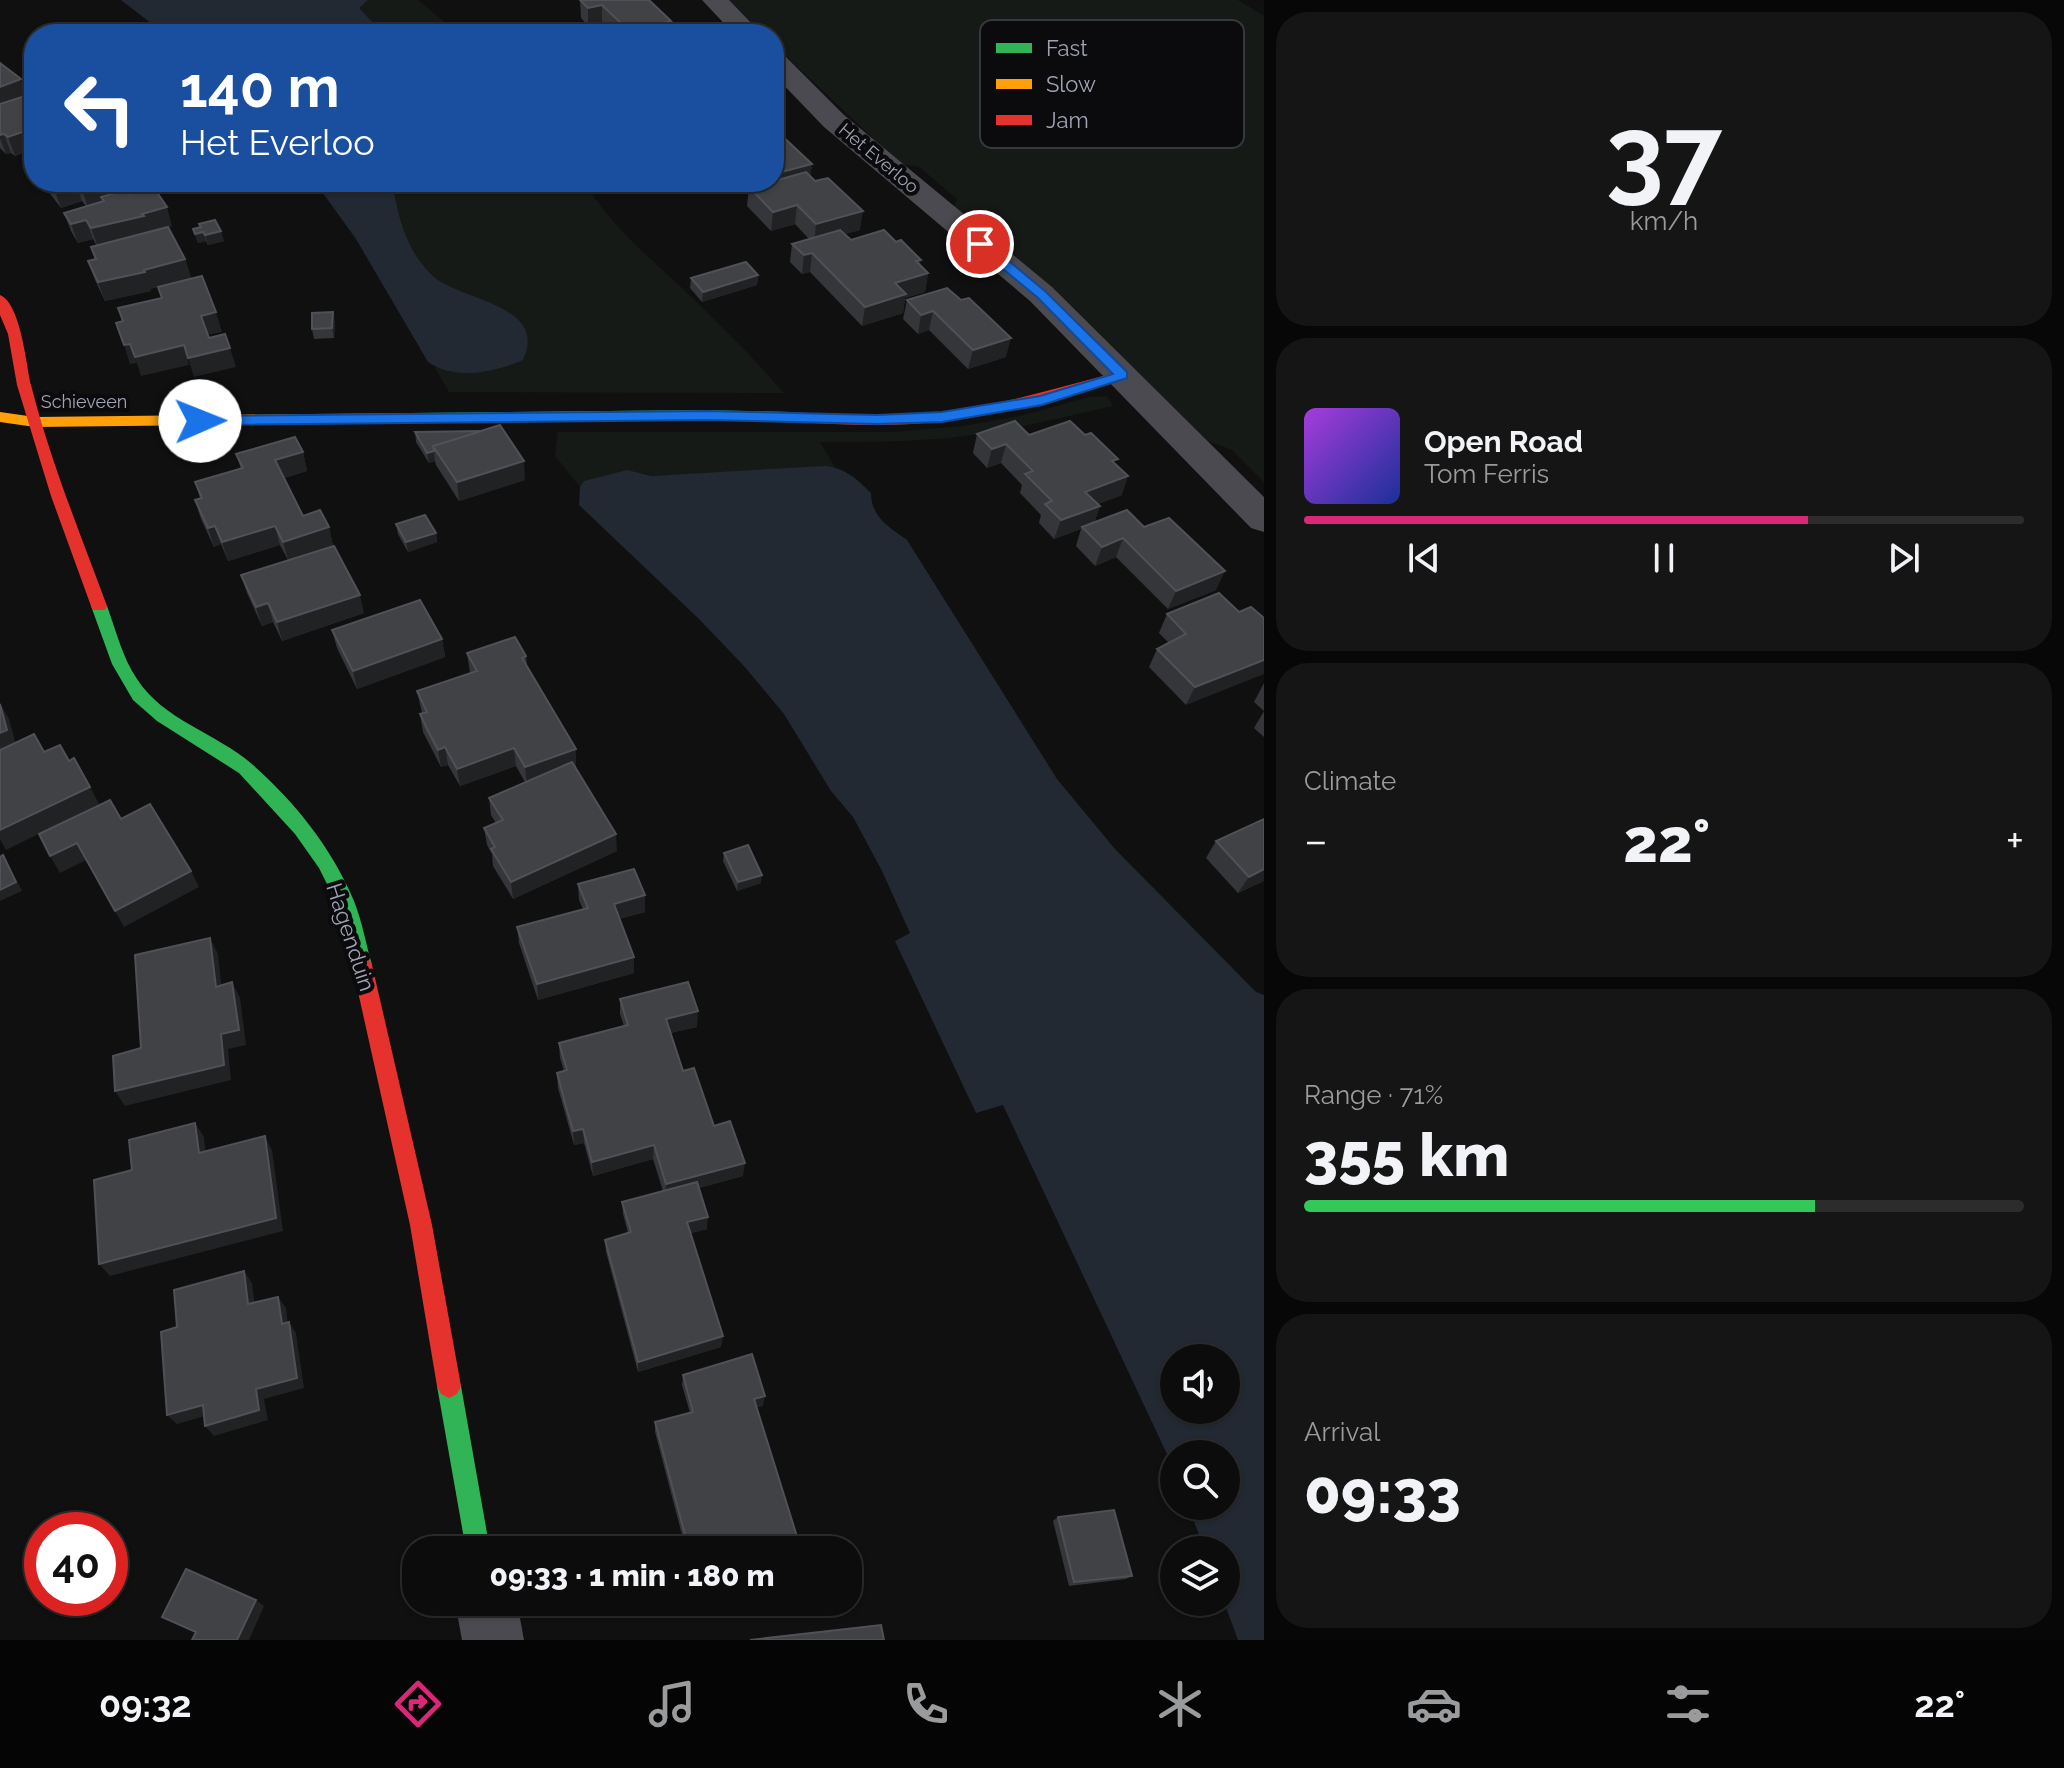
<!DOCTYPE html>
<meta charset="utf-8">
<style>
:root{--surface:#0c0c0c;--page:#151515;--text:#f1f3f6;--muted:#9a9b9d;--line:#2c2c2d;--accent:#db2777}
body{margin:0;font-family:Raleway,sans-serif;background:var(--page);color:var(--text);height:100vh;display:flex;flex-direction:column;font-size:30px;white-space:nowrap}
*{box-sizing:border-box;margin:0}
p{font-size:26px;color:var(--muted)}
.icon{flex:none;width:44px;height:44px;fill:none;stroke:currentColor;stroke-width:2;stroke-linecap:round;stroke-linejoin:round}
.map{position:relative;flex:1;overflow:hidden}
.sheet{display:flex;flex-direction:column;gap:12px;padding:12px;background:#070707;width:800px}
.sheet>*{flex:none}
.guide{position:absolute;left:24px;top:24px;width:760px;height:168px;border-radius:32px;box-shadow:0 2px 6px #0004,0 0 0 2px var(--line);background:#1a4fa0;color:#fff;overflow:hidden}
.fabs{position:absolute;left:1160px;top:1344px;display:grid;gap:16px}
.fabs a{display:grid;place-items:center;width:80px;height:80px;border-radius:50%;background:var(--surface);box-shadow:0 2px 6px #0004,0 0 0 2px var(--line);font-size:40px}
.speed{position:absolute;left:24px;top:1512px;display:flex;gap:16px;font-size:40px;font-weight:700;text-align:center}
.speed>*{display:grid;place-content:center;width:104px;height:104px;border-radius:50%;background:var(--surface);box-shadow:0 2px 6px #0004,0 0 0 2px var(--line);line-height:1}
.speed .limit{border:12px solid #d22;background:#fff;color:#111}
.pin{position:absolute;display:grid;place-items:center;width:68px;height:68px;color:#fff;margin:-34px;border:4px solid #fff;border-radius:50%;box-shadow:0 2px 8px #0007}
.me{position:absolute;width:88px;margin:-44px;rotate:89deg;stroke-linejoin:round;filter:drop-shadow(0 0 6px #0008)}
.turn{display:flex;align-items:center;gap:28px;height:168px;padding:0 24px;font-size:36px}
.turn .icon{width:104px;height:104px;stroke-width:2.5}
.turn b{display:block;font-size:56px;line-height:68px}
.big{font-size:60px;font-weight:800;line-height:1.1}
.sheet .card{flex:1;display:flex;flex-direction:column;justify-content:center;gap:12px;min-width:0;padding:0 28px;border-radius:32px;background:var(--page)}
.sheet .dial{align-items:center;gap:0}
.dial b{font-size:104px;line-height:1}
.song{display:flex;align-items:center;gap:24px}
.cover{width:96px;height:96px;border-radius:12px;background:linear-gradient(135deg,hsl(280 70% 55%),hsl(230 70% 35%))}
.played{height:8px;border-radius:4px;background:linear-gradient(90deg,var(--accent) 70%,var(--line) 70%)}
.keys{display:flex;justify-content:space-around;direction:ltr}
.heat{display:flex;justify-content:space-between;align-items:center;font-size:44px;direction:ltr}
.charge{height:12px;border-radius:6px;background:linear-gradient(90deg,#34c759 71%,var(--line) 0)}
.trip{position:absolute;left:402px;top:1536px;width:460px;height:80px;border-radius:32px;background:var(--surface);box-shadow:0 2px 6px #0004,0 0 0 2px var(--line);font-weight:800;line-height:80px;text-align:center}
.tab-bar{display:flex;height:128px;justify-content:space-around;align-items:center;background:#050505;color:var(--muted)}
.tab-bar .icon{width:56px;height:56px}
.tab-bar .active{color:var(--accent)}
.tab-bar b{font-size:36px;color:var(--text)}
main{display:flex;flex:1;min-height:0}
.map>svg:first-child{display:block}
</style>
<main>
<div class="map">
<svg width="1264" height="1640" viewBox="0 0 1264 1640">
<rect width="100%" height="100%" fill="#101010"/>
<!-- green -->
<g fill="#151a16">
<path d="M368,0H418L459,34H376V26L358,8Z"/>
<path d="M729,0H1238L1264,16V482L1232,450L1208,441L953,209L957,199L918,166L895,164L894,158L774,45V34H763Z"/>
<path d="M392,182H584C611,225 643,252 680,286C716,320 751,355 784,393L449,392L434,366L448,370L485,372L467,295C411,274 403,235 392,182Z"/>
<path d="M1107,396L1113,406C1059,418 1005,432 949,438C906,442 863,442 820,442L835,467L652,476L645,473L584,481L580,487L555,456L558,432H893L963,426L1020,416L1089,397Z"/>
</g>
<!-- water -->
<g fill="#232932" fill-rule="evenodd">
<path d="M121,0H368L359,8L376,26V34H165Z"/>
<path d="M315,182H392C399,217 405,250 433,276C460,301 549,304 523,360C494,372 456,381 428,362L356,239Z"/>
<path d="M824,466C844,467 857,479 871,493C871,517 889,527 907,540L1057,779L1115,849L1256,992L1264,995V1640H1238L1224,1602L1226,1550H1205L1188,1506H1226V1454H1174V1469L1003,1105L976,1113L895,941L910,933L882,871L853,817L831,791L784,714L744,666L699,619L579,505L580,487L584,481L627,470L652,476ZM1174,1358H1226V1410H1174Z"/>
</g>
<g fill="none" stroke-linecap="round" stroke-linejoin="round">
<!-- street -->
<g fill="#4a4a50" fill-rule="evenodd">
<path d="M702,0H729L762,34H734Z"/>
<path d="M774,52L783,54L844,115L1052,287L1264,497V532L1251,528L1030,301L824,127L774,75Z"/>
<path d="M455,1602H517L524,1640H462Z"/>
</g>
<!-- fast -->
<g fill="#30b455" fill-rule="evenodd">
<path d="M706,410L790,412L797,417L790,422L706,420L312,424L305,419L312,414Z"/>
<path d="M99,600L107,606C116,630 122,657 137,679C164,721 217,733 253,765C295,802 332,848 354,901C362,921 366,944 372,965L369,971L362,973L355,971L335,900L319,868L295,834L239,773L157,721L133,700L112,664L91,606Z"/>
<path d="M449,1374L457,1378L461,1386L490,1550H466L437,1386L441,1378Z"/>
</g>
<!-- slow -->
<path fill="#ff9f0a" fill-rule="evenodd" d="M0,412L35,417L312,414L319,419L312,424L35,427L0,422Z"/>
<!-- jam -->
<g fill="#e5322d" fill-rule="evenodd">
<path d="M0,295C21,304 26,364 31,385C50,460 80,533 107,606L105,610H93L91,606L51,496L17,385L8,334L0,315Z"/>
<path d="M1122,371L1127,372V378C1061,398 993,418 924,423C880,427 835,424 790,422L783,417L790,412C841,415 892,419 943,412C1004,405 1063,386 1122,371Z"/>
<path d="M362,957L369,959L372,965L432,1225L461,1386L457,1394L449,1398L441,1394L437,1386L410,1225L352,965L355,959Z"/>
</g>
</g>
<!-- wall -->
<g fill="#353639">
<path d="M580,0L671,21L670,34H614L602,23L588,26L581,18Z"/>
<path d="M0,63L26,95L34,92V149L15,156L11,153L6,154L0,148Z"/>
<path d="M34,151V173L26,153Z"/>
<path d="M812,164L810,177L860,230L845,234L851,240L920,266L928,273L925,292L905,298L903,313L862,326L810,272L802,274L790,262L792,244L809,239L795,224L771,231L747,206L749,187L763,184L762,182H774Z"/>
<path d="M41,182H123L125,190L130,194L172,226L150,232L185,259L191,278L150,289L151,291L105,301L95,280L88,261L95,259L91,247L97,246L93,239L78,243L71,231L64,213L86,206L82,201L61,208Z"/>
<path d="M196,182H210L212,191L204,194Z"/>
<path d="M199,224L224,241L208,245L206,241L198,243L193,229L200,227Z"/>
<path d="M758,275L757,285L702,302L690,288L691,278Z"/>
<path d="M947,288L1006,357L968,369L929,330L918,334L903,319L907,300Z"/>
<path d="M335,322L334,338L314,339L312,329Z"/>
<path d="M415,432L525,480L459,501L436,465L435,461L429,463L416,442Z"/>
<path d="M977,434L1029,435L1116,464L1122,495L1098,504L1100,506L1094,523L1144,527L1216,590L1168,609L1116,557L1095,566L1076,546L1081,529L1054,539L1039,523L1041,515L1020,493L1022,485L1001,463L987,468L973,453Z"/>
<path d="M303,452L307,471L284,478L303,516L329,527L333,546L364,613L282,641L273,622L262,626L247,593L241,575L288,560L280,545L228,561L221,544L214,547L201,519L195,500L200,498L195,482L241,469L236,454Z"/>
<path d="M396,524L436,533L437,542L408,552L398,534Z"/>
<path d="M1239,612L1186,705L1149,667L1157,649L1169,643L1159,633L1167,614Z"/>
<path d="M332,630L442,639L445,657L357,689L337,648Z"/>
<path d="M467,653L526,656L527,666L576,749V767H575L617,851L513,899L493,866L492,854L487,845L484,828L496,823L491,815L489,798L525,782L516,766L460,786L448,765L441,767L423,732L420,714L422,713L417,691L470,673Z"/>
<path d="M1264,683V737L1254,728L1264,711L1254,702Z"/>
<path d="M1216,841L1264,881L1238,893L1206,858Z"/>
<path d="M724,853L761,883L737,891L723,861Z"/>
<path d="M578,884L645,912L619,919L634,973L538,1000L519,943L517,927L583,909L579,900Z"/>
<path d="M620,999L697,1027L670,1033L683,1071L743,1176L699,1188L707,1229L691,1233L721,1347L638,1372L606,1252L605,1240L628,1233L623,1214L622,1202L663,1191L653,1159L593,1176L584,1143L574,1145L558,1088L557,1073L564,1071L560,1058L559,1043L624,1026L620,1014Z"/>
<path d="M683,1375L763,1406L756,1407L799,1543L795,1550H686L655,1432V1422L690,1413L682,1385Z"/>
<path d="M1058,1517L1132,1576L1126,1579L1069,1586L1053,1521Z"/>
</g>
<!-- shaded-wall -->
<g fill="#212223">
<path d="M602,5V23L588,26V8Z"/>
<path d="M671,21L670,34H629V31Z"/>
<path d="M21,79L27,98L0,108V87Z"/>
<path d="M34,128V149L15,156L8,137Z"/>
<path d="M4,134L11,153L6,154L0,138V135Z"/>
<path d="M812,164L810,182H774V174Z"/>
<path d="M75,182L82,201L61,208L54,189Z"/>
<path d="M115,182H123L128,199L101,197L104,206L89,211L83,192Z"/>
<path d="M210,182L212,191L204,194L201,184Z"/>
<path d="M797,205L795,224L771,231L773,212Z"/>
<path d="M167,207L172,226L98,247L91,228Z"/>
<path d="M863,211L860,230L814,243L816,224Z"/>
<path d="M86,220L93,239L78,243L71,224Z"/>
<path d="M221,231L224,241L208,245L205,235Z"/>
<path d="M203,232L206,241L198,243L195,234Z"/>
<path d="M812,253L810,272L802,274L804,255Z"/>
<path d="M185,259L191,278L150,289L151,291L105,301L98,282Z"/>
<path d="M921,260L918,276L928,273L925,292L905,298L903,313L862,326L865,307L895,283L916,261Z"/>
<path d="M758,275L757,285L702,302L703,292Z"/>
<path d="M933,311L929,330L918,334L921,315Z"/>
<path d="M216,312L222,332L206,335L201,316Z"/>
<path d="M333,312L335,322L334,338L332,328Z"/>
<path d="M1011,338L1006,357L968,369L973,350Z"/>
<path d="M130,344L137,363L130,364L124,345Z"/>
<path d="M184,345L189,365L141,376L135,357Z"/>
<path d="M230,348L236,367L194,377L188,358Z"/>
<path d="M1006,444L1001,463L987,468L992,449Z"/>
<path d="M434,451L435,461L429,463L427,453Z"/>
<path d="M303,452L307,471L280,479L275,460Z"/>
<path d="M524,461L525,480L459,501L457,482Z"/>
<path d="M1128,476L1122,495L1079,511L1085,492Z"/>
<path d="M1100,506L1093,525L1082,527L1081,529L1054,539L1061,520Z"/>
<path d="M215,526L221,544L214,547L208,528Z"/>
<path d="M275,526L280,545L228,561L222,542Z"/>
<path d="M329,527L333,546L288,560L283,542Z"/>
<path d="M436,533L437,542L408,552L406,542Z"/>
<path d="M1123,538L1116,557L1095,566L1102,547Z"/>
<path d="M1225,571L1216,590L1168,609L1176,591Z"/>
<path d="M360,595L364,613L282,641L277,622Z"/>
<path d="M268,603L273,622L262,626L256,607Z"/>
<path d="M442,639L445,657L357,689L353,671Z"/>
<path d="M1264,660V674L1186,705L1195,687Z"/>
<path d="M0,703L9,719L17,748L0,754Z"/>
<path d="M445,747L448,765L441,767L438,750Z"/>
<path d="M514,748L516,766L460,786L457,769Z"/>
<path d="M576,749V767L527,785L525,767Z"/>
<path d="M90,787L99,804L6,850L0,839V830Z"/>
<path d="M616,834L617,851L513,899L511,882Z"/>
<path d="M77,843L86,860L60,873L50,856Z"/>
<path d="M3,855L22,891L0,901V890Z"/>
<path d="M1264,869V881L1238,893L1249,877Z"/>
<path d="M191,871L199,887L124,927L115,911Z"/>
<path d="M762,875L761,883L737,891L738,882Z"/>
<path d="M645,895V912L614,920V904Z"/>
<path d="M210,938L218,954L223,1003L216,987Z"/>
<path d="M634,957V973L538,1000L537,984Z"/>
<path d="M232,982L240,998L246,1045L228,1049L231,1080L125,1106L115,1091L221,1034Z"/>
<path d="M698,1011L697,1027L665,1034L666,1019Z"/>
<path d="M195,1123L204,1137L207,1167L199,1153Z"/>
<path d="M583,1129L584,1143L574,1145L573,1131Z"/>
<path d="M265,1136L272,1150L283,1231L110,1276L99,1264Z"/>
<path d="M654,1145L653,1159L593,1176L592,1162Z"/>
<path d="M745,1163L743,1176L665,1197L666,1184Z"/>
<path d="M708,1217L707,1229L686,1234L687,1222Z"/>
<path d="M244,1271L252,1283L256,1315L248,1304Z"/>
<path d="M278,1297L286,1308L289,1335L282,1324Z"/>
<path d="M289,1322L296,1333L304,1388L264,1399L268,1420L214,1436L205,1426L256,1389Z"/>
<path d="M723,1336L721,1347L638,1372V1362Z"/>
<path d="M765,1396L763,1406L751,1409L754,1399Z"/>
<path d="M203,1405L212,1414L177,1424L167,1415Z"/>
<path d="M799,1543L795,1550H778Z"/>
<path d="M256,1600L264,1606L249,1640H237Z"/>
</g>
<!-- building -->
<g fill="#404246" stroke="#4f5157" stroke-width="2">
<path d="M580,0H649L671,21L629,31L602,5L588,8Z"/>
<path d="M660,29L666,34H638Z"/>
<path d="M0,63L21,79L0,87Z"/>
<path d="M34,93V128L8,137L4,134L0,135V104Z"/>
<path d="M779,133L812,164L774,174V134Z"/>
<path d="M34,151V163L26,153Z"/>
<path d="M806,172L815,181L828,178L863,211L816,224L797,205L773,212L749,187L769,182H774V181Z"/>
<path d="M49,182H115L83,192L75,182L54,189Z"/>
<path d="M154,188L167,207L142,214L144,216L91,228L86,220L71,224L64,213L104,201L101,197L126,190L130,194Z"/>
<path d="M215,220L221,231L205,235L203,232L195,234L193,229L201,227L199,224Z"/>
<path d="M168,227L185,259L144,270L145,272L98,282L88,261L96,259L91,247Z"/>
<path d="M840,230L851,240L884,230L896,242L901,240L921,260L916,261L928,273L895,283L906,294L865,307L812,253L804,255L792,244Z"/>
<path d="M746,262L758,275L703,292L691,278Z"/>
<path d="M202,276L216,312L201,316L209,338L225,334L230,348L188,358L184,345L135,357L130,344L124,345L116,323L123,321L118,308L162,298L158,287Z"/>
<path d="M947,288L961,300L969,298L1011,338L973,350L933,311L921,315L907,300Z"/>
<path d="M333,312L332,328L312,329V313Z"/>
<path d="M1015,421L1029,435L1070,421L1085,435L1091,433L1118,459L1112,461L1128,476L1085,492L1100,506L1061,520L1045,504L1052,501L1025,474L1033,471L1006,444L992,449L977,434Z"/>
<path d="M500,425L524,461L457,482L433,446Z"/>
<path d="M482,431L433,446L434,451L427,453L415,432Z"/>
<path d="M295,437L303,452L275,460L303,516L320,510L329,527L283,542L275,526L222,542L215,526L208,528L195,500L202,498L195,482L243,468L236,454Z"/>
<path d="M1127,510L1144,527L1169,518L1225,571L1176,591L1123,538L1102,547L1082,527Z"/>
<path d="M425,515L436,533L406,542L396,524Z"/>
<path d="M334,546L360,595L277,622L268,603L256,607L241,575Z"/>
<path d="M1219,593L1239,612L1251,607L1264,618V660L1195,687L1157,649L1186,634L1167,614Z"/>
<path d="M420,600L442,639L353,671L332,630Z"/>
<path d="M515,637L526,656L522,658L576,749L525,767L514,748L457,769L445,747L438,750L428,731L420,714L427,712L417,691L477,671L467,653Z"/>
<path d="M0,704L7,730L0,733Z"/>
<path d="M34,734L44,752L60,745L69,761L74,758L90,787L0,830V750Z"/>
<path d="M572,762L616,834L511,882L491,849L495,847L484,828L503,820L489,798Z"/>
<path d="M110,800L121,819L150,804L191,871L115,911L77,843L50,856L39,834Z"/>
<path d="M1264,819V869L1249,877L1216,841Z"/>
<path d="M748,845L762,875L738,882L724,853Z"/>
<path d="M3,855L16,882L0,890V857Z"/>
<path d="M634,869L645,895L614,904L634,957L537,984L517,927L588,908L578,884Z"/>
<path d="M210,938L216,987L232,982L239,1030L221,1034L224,1065L115,1091L113,1056L141,1048L135,955Z"/>
<path d="M688,982L698,1011L666,1019L683,1071L694,1068L714,1126L730,1121L745,1163L666,1184L654,1145L592,1162L583,1129L573,1131L565,1103L557,1073L567,1070L559,1043L628,1025L620,999Z"/>
<path d="M195,1123L199,1153L265,1136L276,1218L99,1264L94,1180L132,1170L129,1140Z"/>
<path d="M697,1182L708,1217L687,1222L723,1336L638,1362L605,1240L631,1232L622,1202Z"/>
<path d="M244,1271L248,1304L278,1297L282,1324L289,1322L297,1378L256,1389L259,1410L205,1426L203,1405L167,1415L161,1332L177,1327L174,1290Z"/>
<path d="M752,1354L765,1396L754,1399L799,1543L778,1550H689L655,1422L693,1412L683,1375Z"/>
<path d="M1114,1510L1132,1576L1074,1582L1058,1517Z"/>
<path d="M186,1569L256,1600L237,1640H192L196,1632L162,1617Z"/>
<path d="M881,1625L884,1640H750Z"/>
</g>
<!-- route -->
<path fill="#1a73e8" stroke="#114b97" stroke-width="2" d="M975,241H985L1046,292L1127,372V378L1042,405L942,422L877,424L706,420L200,425L193,421L200,416L706,411L877,415L942,412L1040,396L1113,374L1037,297L975,246Z"/>
<g text-anchor="middle" dominant-baseline="central" stroke-width="8" stroke-linejoin="round" paint-order="stroke">
<!-- far-street labels -->
<g font-size="18" fill="#9fa3b3" stroke="#0b0a0c">
<text transform="translate(879 158) rotate(40)">Het Everloo</text>
<text x="84" y="401">Schieveen</text>
</g>
<!-- street labels -->
<g font-size="22" fill="#9fa3b3" stroke="#0b0a0c">
<text transform="translate(351 937) rotate(72)">Hagenduin</text>
</g>
</g>
<!-- legend -->
<rect x="980" y="20" width="264" height="128" rx="12" fill="#0b0a0c" stroke="#37383e" stroke-width="2"/>
<rect x="996" y="43" width="36" height="10" fill="#30b455"/>
<rect x="996" y="79" width="36" height="10" fill="#ff9f0a"/>
<rect x="996" y="115" width="36" height="10" fill="#e5322d"/>
<g font-size="22" fill="#9fa3b3">
<text x="1046" y="56">Fast</text>
<text x="1046" y="92">Slow</text>
<text x="1046" y="128">Jam</text>
</g>
</svg>
<div class="fabs">
<a><svg class="icon" aria-label="sound" viewBox="0 0 24 24"><path d="M4 9h4l5-4v14l-5-4H4zM17 9q2 3 0 6"/></svg></a>
<a><svg class="icon" aria-label="search" viewBox="0 0 24 24"><circle cx="10" cy="10" r="6"/><path d="M15 15l6 6"/></svg></a>
<a><svg class="icon" aria-label="layers" viewBox="0 0 24 24"><path d="M12 4l9 5-9 5-9-5zM3 14l9 5 9-5"/></svg></a>
</div>
<div class="speed"><div class="limit">40</div></div>
<div class="pin" style="left:980px;top:244px;background:#d93025"><svg class="icon" aria-label="arrive" viewBox="0 0 24 24"><path d="M6 21V4h12l-3 4 3 4H6"/></svg></div>
<svg class="me" style="left:200px;top:421px" viewBox="-20 -20 40 40"><circle r="19" fill="#fff"/><path d="M0-13L10 11 0 6-10 11z" fill="#1a73e8"/></svg>
<div class="trip">09:33 · 1 min · 180 m</div>
<div class="guide">
<div class="turn"><svg class="icon" aria-label="left" viewBox="0 0 24 24"><path d="M17 20v-9H6M10 6l-5 5 5 5"/></svg><div><b>140 m</b>Het Everloo</div></div>
</div>
</div>
<section class="sheet">
<div class="card dial"><b>37</b><p>km/h</p></div>
<div class="card">
<div class="song"><i class="cover"></i><div><b>Open Road</b><p>Tom Ferris</p></div></div>
<div class="played"></div>
<div class="keys"><svg class="icon" aria-label="previous" viewBox="0 0 24 24"><path d="M18 5L8 12l10 7zM5 5v14"/></svg><svg class="icon" aria-label="pause" viewBox="0 0 24 24"><path d="M8 5v14M16 5v14"/></svg><svg class="icon" aria-label="next" viewBox="0 0 24 24"><path d="M6 5l10 7-10 7zM19 5v14"/></svg></div>
</div>
<div class="card"><p>Climate</p>
<div class="heat"><a>−</a><b class="big">22°</b><a>+</a></div>
</div>
<div class="card"><p>Range · 71%</p><b class="big">355 km</b><div class="charge"></div></div>
<div class="card"><p>Arrival</p><b class="big">09:33</b></div>
</section>
</main>
<nav class="tab-bar">
<b>09:32</b>
<svg class="icon active" aria-label="directions" viewBox="0 0 24 24"><path d="M12 3l9 9-9 9-9-9zM9 14v-3h6M13 9l2 2-2 2"/></svg>
<svg class="icon" aria-label="music" viewBox="0 0 24 24"><path d="M9 18V5l10-2v13"/><circle cx="6" cy="18" r="3"/><circle cx="16" cy="16" r="3"/></svg>
<svg class="icon" aria-label="phone" viewBox="0 0 24 24"><path d="M5 4h4l2 5-3 2q2 4 5 5l2-3 5 2v4C11 20 4 13 5 4z"/></svg>
<svg class="icon" aria-label="climate" viewBox="0 0 24 24"><path d="M12 3v18M4 7l16 10M4 17L20 7"/></svg>
<svg class="icon" aria-label="car" viewBox="0 0 24 24"><path d="M5 17H2v-5l4-1 3-4h7l3 4 3 1v5h-3M9 17h6M6 11h13"/><circle cx="7" cy="17" r="2"/><circle cx="17" cy="17" r="2"/></svg>
<svg class="icon" aria-label="filters" viewBox="0 0 24 24"><path d="M4 7h16M4 17h16"/><circle cx="9" cy="7" r="2"/><circle cx="15" cy="17" r="2"/></svg>
<b>22°</b>
</nav>
